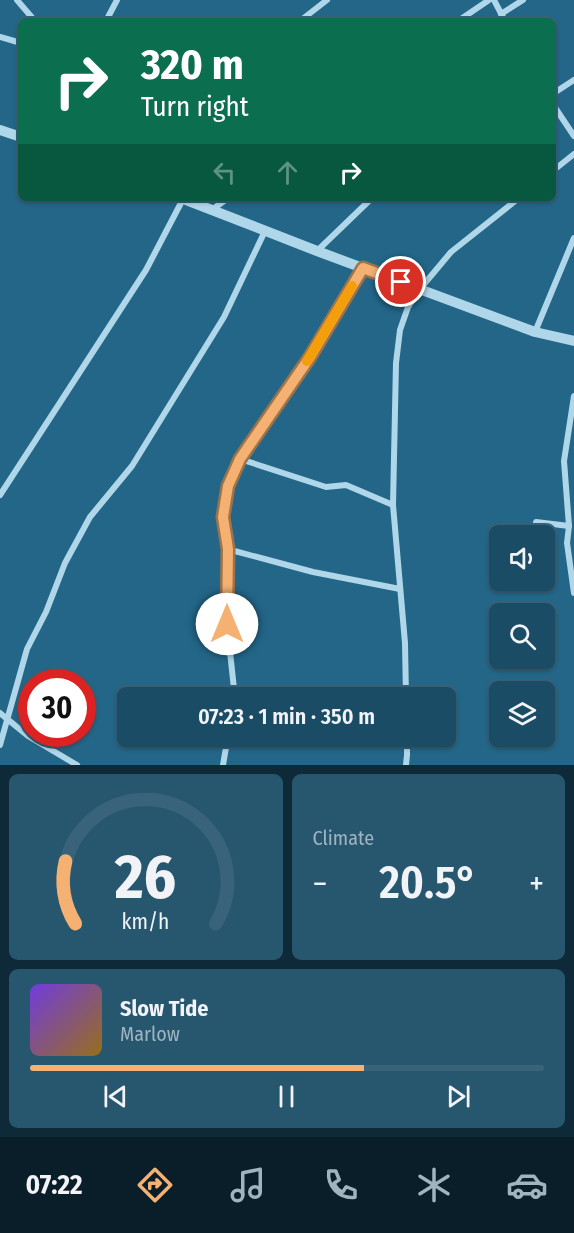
<!DOCTYPE html>
<meta charset="utf-8">
<style>
:root{--surface:#1a4c66;--page:#27566f;--text:#f1f3f6;--muted:#9fb4bf;--line:#38637a;--accent:#f4b172}
body{margin:0;font-family:"Fira Sans Condensed",sans-serif;background:var(--page);color:var(--text);height:100vh;display:flex;flex-direction:column;font-size:22px;white-space:nowrap}
*{box-sizing:border-box;margin:0}
p{font-size:20px;color:var(--muted)}
.icon{flex:none;width:33px;height:33px;fill:none;stroke:currentColor;stroke-width:2;stroke-linecap:round;stroke-linejoin:round}
.map{position:relative;height:765px;overflow:hidden}
.sheet{display:flex;flex-direction:column;gap:9px;padding:9px;background:#0e2a38;flex:1}
.sheet>*{flex:none}
.top-card{position:absolute;left:18px;top:18px;width:538px;height:183px;border-radius:9px;box-shadow:0 2px 4px #0004,0 0 0 2px var(--line);background:#0b6e4f;color:#fff;overflow:hidden}
.fabs{position:absolute;left:489px;top:525px;display:grid;gap:12px}
.fabs a{display:grid;place-items:center;width:66px;height:66px;border-radius:9px;background:var(--surface);box-shadow:0 2px 4px #0004,0 0 0 2px var(--line);font-size:30px}
.speed{position:absolute;left:18px;top:669px;display:flex;gap:12px;font-size:30px;font-weight:700;text-align:center}
.speed>*{display:grid;place-content:center;width:78px;height:78px;border-radius:50%;background:var(--surface);box-shadow:0 2px 4px #0004,0 0 0 2px var(--line);line-height:1}
.speed .limit{border:9px solid #d22;background:#fff;color:#111}
.pin{position:absolute;display:grid;place-items:center;width:51px;height:51px;color:#fff;margin:-26px;border:3px solid #fff;border-radius:50%;box-shadow:0 2px 6px #0007}
.me{position:absolute;width:66px;margin:-33px;rotate:0deg;stroke-linejoin:round;filter:drop-shadow(0 0 4px #0008)}
.turn{display:flex;align-items:center;gap:21px;height:126px;padding:0 24px;font-size:27px}
.turn .icon{width:78px;height:78px;stroke-width:2.5}
.turn b{display:block;font-size:42px;line-height:51px}
.lanes{display:flex;align-items:center;height:57px;padding:0 24px;background:#0003;justify-content:center;gap:30px;direction:ltr}
.lanes .off{opacity:.35}
.big{font-size:45px;font-weight:600;line-height:1.1}
.sheet .widget{flex:1;display:flex;flex-direction:column;justify-content:center;gap:9px;min-width:0;padding:0 21px;border-radius:9px;background:var(--page)}
.sheet .dial{align-items:center;gap:0}
.dial svg{height:156px;overflow:visible;fill:none;stroke:var(--line);stroke-width:7;stroke-linecap:round;text-anchor:middle}
.dial text{fill:var(--text);stroke:none}
.song{display:flex;align-items:center;gap:18px}
.cover{width:72px;height:72px;border-radius:9px;background:linear-gradient(135deg,hsl(260 70% 55%),hsl(40 70% 35%))}
.played{height:6px;border-radius:3px;background:linear-gradient(90deg,var(--accent) 65%,var(--line) 65%)}
.keys{display:flex;justify-content:space-around;direction:ltr}
.heat{display:flex;justify-content:space-between;align-items:center;font-size:33px;direction:ltr}
.sheet .tiles{flex:1;display:grid;gap:9px;grid-template-columns:1fr 1fr}
.widget:last-child{grid-column:span 2}
.trip{position:absolute;left:117px;top:687px;width:339px;height:60px;border-radius:9px;background:var(--surface);box-shadow:0 2px 4px #0004,0 0 0 2px var(--line);font-weight:600;line-height:60px;text-align:center}
.tab-bar{display:flex;height:96px;justify-content:space-around;align-items:center;background:#0a1e29;color:var(--muted)}
.tab-bar .icon{width:42px;height:42px}
.tab-bar .selected{color:var(--accent)}
.tab-bar b{font-size:27px;color:var(--text)}
.map>svg:first-child{display:block}
</style>
<div class="map">
<svg width="574" height="765" viewBox="0 0 574 765">
<rect width="100%" height="100%" fill="#236688"/>
<g fill="none" stroke-linecap="round" stroke-linejoin="round">
<!-- minor -->
<g stroke="#afd7e9" stroke-width="6">
<path d="M17,0L35,21"/>
<path d="M494,0L505,21"/>
<path d="M501,14L523,0"/>
<path d="M106,21L117,0"/>
<path d="M300,21L327,0"/>
<path d="M458,21L489,0"/>
<path d="M0,37L21,43"/>
<path d="M554,93L574,80"/>
<path d="M554,106L574,136"/>
<path d="M554,170L574,154"/>
<path d="M213,209L228,198"/>
<path d="M317,251L372,198"/>
<path d="M535,332L574,238"/>
<path d="M574,396L564,461L569,526L567,543L574,593"/>
<path d="M240,459L326,487L346,485L393,505"/>
<path d="M0,495L146,270L183,199"/>
<path d="M536,522L569,526"/>
<path d="M227,549L313,572L400,589"/>
<path d="M235,698L227,624V549L223,517L228,486L240,459L310,357L363,268"/>
<path d="M406,698L405,643L393,505L396,363L400,330L408,307L420,289L451,252L519,198"/>
<path d="M0,713L28,736L77,765"/>
<path d="M0,745L27,649L46,612L65,563L90,517L132,466L224,317L265,231"/>
<path d="M223,765L228,736"/>
<path d="M406,765L407,755V736"/>
</g>
<!-- tertiary -->
<g stroke="#afd7e9" stroke-width="10">
<path d="M0,130L21,137"/>
<path d="M181,198L317,251L535,332L574,341"/>
</g>
</g>
<g fill="none" stroke-linecap="round" stroke-linejoin="round">
<!-- route casing -->
<g stroke="#9f734a" stroke-width="15">
<path id="route" d="M227,624L228,549L223,517L228,486L240,459L310,357L363,268L401,282"/>
</g>
<!-- route -->
<use href="#route" stroke="#f4b172" stroke-width="10"/>
<!-- slow -->
<path stroke="#f59e0b" stroke-width="10" d="M307,361L352,286"/>
</g>
</svg>
<div class="fabs">
<a><svg class="icon" aria-label="sound" viewBox="0 0 24 24"><path d="M4 9h4l5-4v14l-5-4H4zM17 9q2 3 0 6"/></svg></a>
<a><svg class="icon" aria-label="search" viewBox="0 0 24 24"><circle cx="10" cy="10" r="6"/><path d="M15 15l6 6"/></svg></a>
<a><svg class="icon" aria-label="layers" viewBox="0 0 24 24"><path d="M12 4l9 5-9 5-9-5zM3 14l9 5 9-5"/></svg></a>
</div>
<div class="speed"><div class="limit">30</div></div>
<div class="pin" style="left:401px;top:282px;background:#d93025"><svg class="icon" aria-label="arrive" viewBox="0 0 24 24"><path d="M6 21V4h12l-3 4 3 4H6"/></svg></div>
<svg class="me" style="left:227px;top:624px" viewBox="-20 -20 40 40"><circle r="19" fill="#fff"/><path d="M0-13L10 11 0 6-10 11z" fill="#f4b172"/></svg>
<div class="trip">07:23 · 1 min · 350 m</div>
<div class="top-card">
<div class="turn"><svg class="icon" aria-label="right" viewBox="0 0 24 24"><path d="M7 20v-9h11M14 6l5 5-5 5"/></svg><div><b>320 m</b>Turn right</div></div>
<div class="lanes"><svg class="icon off" aria-label="left" viewBox="0 0 24 24"><path d="M17 20v-9H6M10 6l-5 5 5 5"/></svg><svg class="icon off" aria-label="ahead" viewBox="0 0 24 24"><path d="M12 20V5M6 11l6-6 6 6"/></svg><svg class="icon" aria-label="right" viewBox="0 0 24 24"><path d="M7 20v-9h11M14 6l5 5-5 5"/></svg></div>
</div>
</div>
<section class="sheet">
<div class="tiles">
<div class="widget dial"><svg viewBox="0 0 100 80">
<path d="M14 69A42 42 0 1 1 86 69"/>
<path d="M14 69A42 42 0 0 1 9 37" stroke="#f4b172"/>
<text x="50" y="56" font-size="32" font-weight="700">26</text>
<text x="50" y="72" font-size="11">km/h</text>
</svg></div>
<div class="widget"><p>Climate</p>
<div class="heat"><a>−</a><b class="big">20.5°</b><a>+</a></div>
</div>
<div class="widget">
<div class="song"><i class="cover"></i><div><b>Slow Tide</b><p>Marlow</p></div></div>
<div class="played"></div>
<div class="keys"><svg class="icon" aria-label="previous" viewBox="0 0 24 24"><path d="M18 5L8 12l10 7zM5 5v14"/></svg><svg class="icon" aria-label="pause" viewBox="0 0 24 24"><path d="M8 5v14M16 5v14"/></svg><svg class="icon" aria-label="next" viewBox="0 0 24 24"><path d="M6 5l10 7-10 7zM19 5v14"/></svg></div>
</div>
</div>
</section>
<nav class="tab-bar">
<b>07:22</b>
<svg class="icon selected" aria-label="directions" viewBox="0 0 24 24"><path d="M12 3l9 9-9 9-9-9zM9 14v-3h6M13 9l2 2-2 2"/></svg>
<svg class="icon" aria-label="music" viewBox="0 0 24 24"><path d="M9 18V5l10-2v13"/><circle cx="6" cy="18" r="3"/><circle cx="16" cy="16" r="3"/></svg>
<svg class="icon" aria-label="phone" viewBox="0 0 24 24"><path d="M5 4h4l2 5-3 2q2 4 5 5l2-3 5 2v4C11 20 4 13 5 4z"/></svg>
<svg class="icon" aria-label="climate" viewBox="0 0 24 24"><path d="M12 3v18M4 7l16 10M4 17L20 7"/></svg>
<svg class="icon" aria-label="car" viewBox="0 0 24 24"><path d="M5 17H2v-5l4-1 3-4h7l3 4 3 1v5h-3M9 17h6M6 11h13"/><circle cx="7" cy="17" r="2"/><circle cx="17" cy="17" r="2"/></svg>
</nav>
